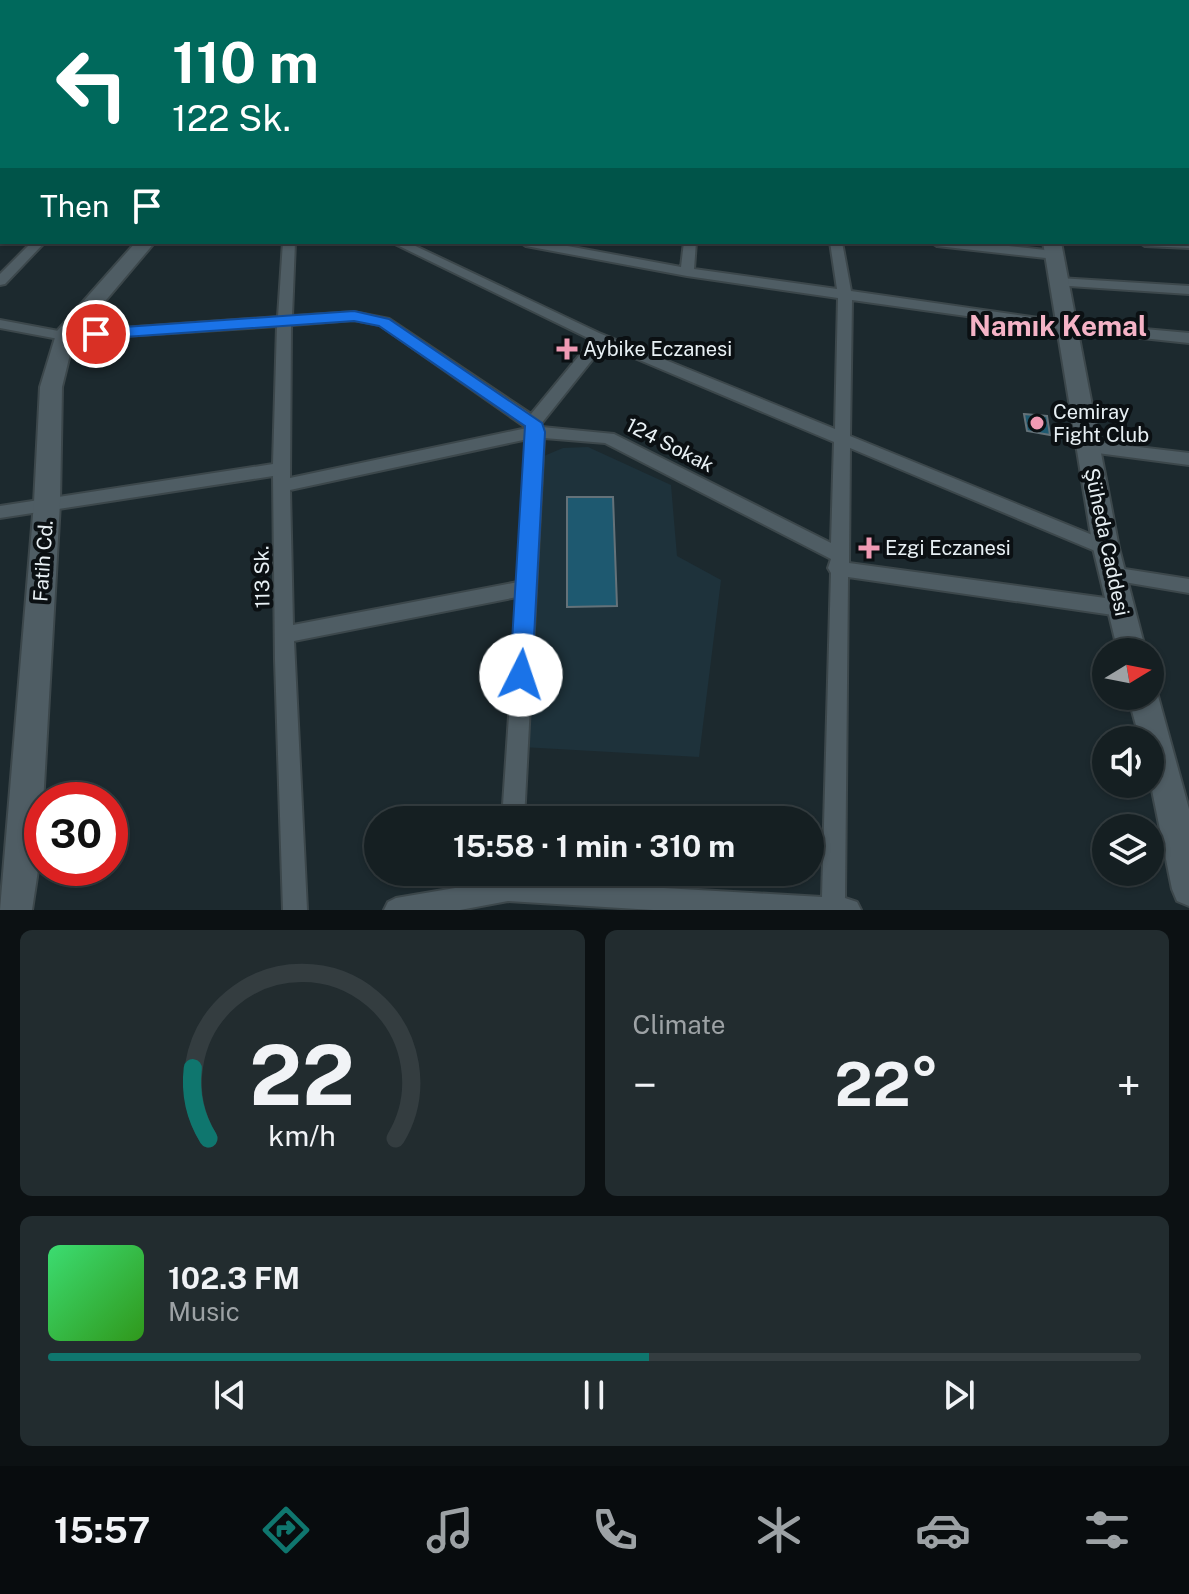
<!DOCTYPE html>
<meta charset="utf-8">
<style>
:root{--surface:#151f22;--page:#222c2f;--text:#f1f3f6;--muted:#9da2a5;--line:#343d40;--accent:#0f766e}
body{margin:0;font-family:"Public Sans",sans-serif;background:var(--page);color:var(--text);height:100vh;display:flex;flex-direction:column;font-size:30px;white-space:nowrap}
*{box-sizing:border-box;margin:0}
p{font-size:26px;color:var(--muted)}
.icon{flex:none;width:44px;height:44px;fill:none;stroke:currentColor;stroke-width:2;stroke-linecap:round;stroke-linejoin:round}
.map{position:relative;height:910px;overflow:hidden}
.details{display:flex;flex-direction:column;gap:20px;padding:20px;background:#0c1113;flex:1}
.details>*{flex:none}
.banner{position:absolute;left:0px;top:0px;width:1190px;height:244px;box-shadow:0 2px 6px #0004,0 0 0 2px var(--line);background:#00695c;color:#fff;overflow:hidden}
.needle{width:52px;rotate:80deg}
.buttons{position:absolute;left:1092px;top:638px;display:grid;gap:16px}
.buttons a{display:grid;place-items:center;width:72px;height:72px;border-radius:50%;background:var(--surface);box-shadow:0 2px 6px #0004,0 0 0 2px var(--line);font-size:40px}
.speed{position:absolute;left:24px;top:782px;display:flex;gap:16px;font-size:40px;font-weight:700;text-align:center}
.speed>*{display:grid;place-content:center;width:104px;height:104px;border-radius:50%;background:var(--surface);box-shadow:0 2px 6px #0004,0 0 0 2px var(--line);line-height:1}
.speed .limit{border:12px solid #d22;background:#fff;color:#111}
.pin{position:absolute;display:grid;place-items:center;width:68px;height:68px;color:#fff;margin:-34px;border:4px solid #fff;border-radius:50%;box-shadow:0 2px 8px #0007}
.me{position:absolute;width:88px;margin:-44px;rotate:4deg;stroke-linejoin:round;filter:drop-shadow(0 0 6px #0008)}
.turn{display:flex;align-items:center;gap:28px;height:168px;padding:0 40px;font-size:36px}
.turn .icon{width:104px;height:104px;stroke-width:2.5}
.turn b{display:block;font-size:56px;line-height:68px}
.then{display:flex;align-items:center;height:76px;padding:0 40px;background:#0003;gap:16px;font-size:30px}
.big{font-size:60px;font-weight:700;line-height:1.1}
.details .tile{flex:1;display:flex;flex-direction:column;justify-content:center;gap:12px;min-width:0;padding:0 28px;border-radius:12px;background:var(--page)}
.details .dial{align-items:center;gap:0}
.dial svg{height:208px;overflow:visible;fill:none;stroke:var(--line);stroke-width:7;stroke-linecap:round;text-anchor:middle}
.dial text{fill:var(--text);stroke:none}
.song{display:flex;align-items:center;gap:24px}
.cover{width:96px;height:96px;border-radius:12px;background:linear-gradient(135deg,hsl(140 70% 55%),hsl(110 70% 35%))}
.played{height:8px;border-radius:4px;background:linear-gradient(90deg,var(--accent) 55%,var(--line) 55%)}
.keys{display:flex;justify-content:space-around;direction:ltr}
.heat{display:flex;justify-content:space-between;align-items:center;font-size:44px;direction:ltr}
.details .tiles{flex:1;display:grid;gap:20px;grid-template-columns:1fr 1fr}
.tile:last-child{grid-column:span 2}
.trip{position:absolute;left:364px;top:806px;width:460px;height:80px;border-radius:40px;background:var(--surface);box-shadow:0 2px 6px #0004,0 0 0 2px var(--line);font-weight:700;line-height:80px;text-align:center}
.tabs{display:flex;height:128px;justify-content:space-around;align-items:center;background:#080c0e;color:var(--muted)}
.tabs .icon{width:56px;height:56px}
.tabs .current{color:var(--accent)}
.tabs b{font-size:36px;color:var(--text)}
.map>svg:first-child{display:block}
</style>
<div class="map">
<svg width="1189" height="910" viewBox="0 0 1189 910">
<rect width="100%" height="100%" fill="#1c292e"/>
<!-- built -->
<path fill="#1e323b" d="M588,447L671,485L677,556L721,580L699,757L522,747L539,458L563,448Z"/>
<!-- building -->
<g fill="#1e5970" stroke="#647279" stroke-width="2">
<path d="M1024,414L1047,416L1050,435L1027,431Z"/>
<path d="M567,497H613L617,606L567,607Z"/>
</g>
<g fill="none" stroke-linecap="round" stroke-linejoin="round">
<!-- street casing -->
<g stroke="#3c474b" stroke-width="4">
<g id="street">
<rect x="429" y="0" width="8" height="2"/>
<rect x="711" y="0" width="8" height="2"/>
<rect x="779" y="0" width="8" height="2"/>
<path d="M869,0H878L879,2H870Z"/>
<path d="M912,0H922L923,2H913Z"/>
<path d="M1063,0H1072L1073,2H1064Z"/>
<path d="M2,8V14L0,15V9Z"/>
<path d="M0,77H2L0,85Z"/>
<rect x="0" y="169" width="2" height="6"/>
<path d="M2,191V199L0,200V192Z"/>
<rect x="1188" y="196" width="1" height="8"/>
<path d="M1188,240L1189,248L1145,246L1139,242Z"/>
<path d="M32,242H45L5,284L0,285V274Z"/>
<path d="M283,242H295L292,316L354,312L389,319L531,414L592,340L391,242H407L599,333L835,429L838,298L687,276L526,246L520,242H546L681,267L684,242H696L694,269L837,289L830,242H842L851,291L1067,322L1189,333V343L1067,330L852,300L850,436L1112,543L1115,548L1112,553L1106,555L1100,553L850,448L849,563L1120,600L1127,603L1129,608L1127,613L1120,616L848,577L845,898L857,902L861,910H653L508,901L460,910H384L388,902L396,898L508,879L822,897L831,573L828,568L831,559L605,443L544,438L524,820H502L517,597L294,641L307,910H283L275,660L273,476L0,518V506L273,464L277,326L64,340L0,328V320L64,332L278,317ZM354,320L380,325L527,428L290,478L291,325ZM604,345L834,442L831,543L614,434L542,427L541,424ZM528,439L518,582L293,625L290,490Z"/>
<path d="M931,242H972L1055,251L1061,255L1055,259L937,246Z"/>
<path d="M1059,278L1189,286V294L1054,285V279Z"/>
<path d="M1088,441L1189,453V465L1082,451L1080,447Z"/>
<path d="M1112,567L1189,579V593L1106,579L1103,574L1106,569Z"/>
</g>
</g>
<!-- secondary casing -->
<g stroke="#3c474b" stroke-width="4">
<g id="secondary">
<path d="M151,0H165L150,2Z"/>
<path d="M994,0H1008L1009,2H995Z"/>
<rect x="1188" y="79" width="1" height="10"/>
<path d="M136,242H155L74,338L62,387L60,503L40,857L32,910H0L34,503L40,387L57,331Z"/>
<path d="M1043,242H1061L1119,548L1146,652H1118L1093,548Z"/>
<path d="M1150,685L1158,696L1189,809V906L1177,901L1172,889L1150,780V740H1140L1128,696H1150Z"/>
</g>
</g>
<!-- street -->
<use href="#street" fill="#4f5d64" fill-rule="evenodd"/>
<!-- secondary -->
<use href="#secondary" fill="#4f5d64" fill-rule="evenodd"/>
</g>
<!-- route -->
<path fill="#1a73e8" stroke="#114b97" stroke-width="2" d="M354,311L389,319L542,423L545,432L532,675L529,682L521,684L514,682L510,675L525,426L379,326L354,321L96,339L88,334L96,329Z"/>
<!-- markers -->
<g fill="#f09ab4" stroke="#0b1013" stroke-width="3">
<path d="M563 337h8v8h8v8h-8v8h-8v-8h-8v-8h8z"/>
<circle cx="1037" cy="423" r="8"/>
<path d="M865 536h8v8h8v8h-8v8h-8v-8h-8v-8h8z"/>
</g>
<g text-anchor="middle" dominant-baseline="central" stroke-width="8" stroke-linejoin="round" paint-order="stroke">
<!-- poi labels -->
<g font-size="20" fill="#e8f0f4" stroke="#0b1013" text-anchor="start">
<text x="583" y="349">Aybike Eczanesi</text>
<text x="1053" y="412">Cemiray<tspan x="1053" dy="23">Fight Club</tspan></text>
<text x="885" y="548">Ezgi Eczanesi</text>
</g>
<!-- street labels -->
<g font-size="20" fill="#e8f0f4" stroke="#0b1013">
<text transform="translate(670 445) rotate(27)">124 Sokak</text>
<text transform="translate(1107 542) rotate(78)">Şüheda Caddesi</text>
<text transform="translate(43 561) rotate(-86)">Fatih Cd.</text>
<text transform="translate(262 577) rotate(-91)">113 Sk.</text>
</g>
<!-- district labels -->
<g font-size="28" font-weight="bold" fill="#f5b3c6" stroke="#0b1013">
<text x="1058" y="325">Namık Kemal</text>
</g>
</g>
</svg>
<div class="buttons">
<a><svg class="needle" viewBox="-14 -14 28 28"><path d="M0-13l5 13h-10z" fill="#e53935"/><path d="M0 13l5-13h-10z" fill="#9da2a5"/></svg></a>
<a><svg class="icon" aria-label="sound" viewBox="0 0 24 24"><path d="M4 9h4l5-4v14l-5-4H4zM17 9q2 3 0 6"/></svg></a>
<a><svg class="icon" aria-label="layers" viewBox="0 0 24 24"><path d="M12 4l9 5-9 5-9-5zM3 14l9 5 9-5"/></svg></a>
</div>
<div class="speed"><div class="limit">30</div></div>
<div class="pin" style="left:96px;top:334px;background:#d93025"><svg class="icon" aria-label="arrive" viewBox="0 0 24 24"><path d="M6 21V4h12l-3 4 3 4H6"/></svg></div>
<svg class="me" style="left:521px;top:675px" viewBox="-20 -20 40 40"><circle r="19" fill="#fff"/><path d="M0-13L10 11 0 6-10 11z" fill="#1a73e8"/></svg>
<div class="trip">15:58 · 1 min · 310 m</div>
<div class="banner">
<div class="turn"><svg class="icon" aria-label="left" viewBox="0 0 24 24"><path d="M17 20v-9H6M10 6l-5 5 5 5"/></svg><div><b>110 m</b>122 Sk.</div></div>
<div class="then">Then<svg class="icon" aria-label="arrive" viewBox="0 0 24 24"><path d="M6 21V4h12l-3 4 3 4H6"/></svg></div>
</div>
</div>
<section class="details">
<div class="tiles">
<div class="tile dial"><svg viewBox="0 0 100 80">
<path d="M14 69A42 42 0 1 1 86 69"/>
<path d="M14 69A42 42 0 0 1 8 42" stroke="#0f766e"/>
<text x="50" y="56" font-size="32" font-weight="700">22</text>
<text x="50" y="72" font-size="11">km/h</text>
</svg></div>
<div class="tile"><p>Climate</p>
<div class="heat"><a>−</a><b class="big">22°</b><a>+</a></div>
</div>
<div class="tile">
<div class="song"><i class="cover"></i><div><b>102.3 FM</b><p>Music</p></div></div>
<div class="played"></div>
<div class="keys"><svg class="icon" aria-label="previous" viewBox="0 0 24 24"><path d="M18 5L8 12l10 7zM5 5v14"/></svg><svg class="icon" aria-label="pause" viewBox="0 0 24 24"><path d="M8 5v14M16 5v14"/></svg><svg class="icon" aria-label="next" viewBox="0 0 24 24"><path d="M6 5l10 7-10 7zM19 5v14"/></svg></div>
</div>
</div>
</section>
<nav class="tabs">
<b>15:57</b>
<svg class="icon current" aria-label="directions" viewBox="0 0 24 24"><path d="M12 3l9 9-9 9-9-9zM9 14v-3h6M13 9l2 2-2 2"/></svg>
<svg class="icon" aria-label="music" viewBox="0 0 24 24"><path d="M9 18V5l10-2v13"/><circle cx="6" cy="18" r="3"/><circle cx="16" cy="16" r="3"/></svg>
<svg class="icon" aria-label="phone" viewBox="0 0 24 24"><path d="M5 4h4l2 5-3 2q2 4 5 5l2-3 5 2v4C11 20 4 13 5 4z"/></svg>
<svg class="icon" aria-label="climate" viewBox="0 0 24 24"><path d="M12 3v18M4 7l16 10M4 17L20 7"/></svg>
<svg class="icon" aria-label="car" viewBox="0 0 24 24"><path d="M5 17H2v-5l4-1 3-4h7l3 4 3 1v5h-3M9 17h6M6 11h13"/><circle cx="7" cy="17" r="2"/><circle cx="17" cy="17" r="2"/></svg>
<svg class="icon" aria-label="filters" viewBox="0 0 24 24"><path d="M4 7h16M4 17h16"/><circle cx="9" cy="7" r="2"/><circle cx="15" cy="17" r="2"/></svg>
</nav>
